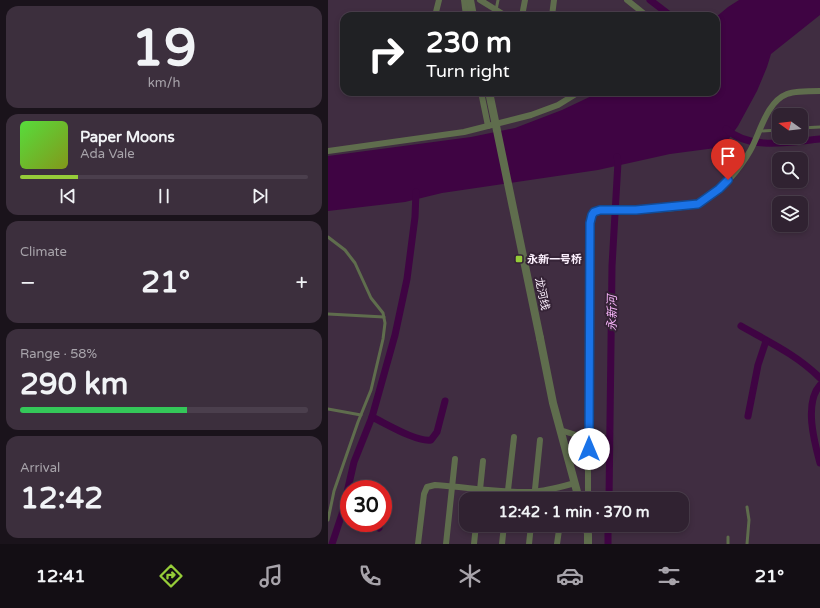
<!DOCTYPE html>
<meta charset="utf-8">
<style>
:root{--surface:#302231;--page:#3c2f3d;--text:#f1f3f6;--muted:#a8a4ab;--line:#4b3f4d;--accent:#96cc39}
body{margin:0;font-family:"Varela Round","Noto Sans SC",sans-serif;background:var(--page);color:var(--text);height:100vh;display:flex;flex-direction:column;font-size:15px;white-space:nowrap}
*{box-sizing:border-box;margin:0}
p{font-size:13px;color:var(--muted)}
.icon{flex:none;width:22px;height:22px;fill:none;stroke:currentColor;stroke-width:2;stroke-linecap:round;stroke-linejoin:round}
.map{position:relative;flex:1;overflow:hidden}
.side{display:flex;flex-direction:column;gap:6px;padding:6px;background:#1a131b;width:328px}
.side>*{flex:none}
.guide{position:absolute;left:12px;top:12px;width:380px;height:84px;border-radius:12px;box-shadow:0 2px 6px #0003,0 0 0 1px var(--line);background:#202124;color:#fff;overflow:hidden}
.needle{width:26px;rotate:285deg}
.tools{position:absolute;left:444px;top:108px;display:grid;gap:8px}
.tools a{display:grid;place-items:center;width:36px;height:36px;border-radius:8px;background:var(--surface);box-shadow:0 2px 6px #0003,0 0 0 1px var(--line);font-size:20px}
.speed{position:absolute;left:12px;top:480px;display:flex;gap:8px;font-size:20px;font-weight:700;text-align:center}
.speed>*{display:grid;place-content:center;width:52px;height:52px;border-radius:50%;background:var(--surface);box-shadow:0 2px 6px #0003,0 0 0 1px var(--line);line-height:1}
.speed .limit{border:6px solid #d22;background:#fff;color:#111}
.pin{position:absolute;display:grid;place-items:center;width:34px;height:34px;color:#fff;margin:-41px -17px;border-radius:50% 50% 50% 0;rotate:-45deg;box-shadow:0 0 4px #0007}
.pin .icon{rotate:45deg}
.me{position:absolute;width:44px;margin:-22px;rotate:0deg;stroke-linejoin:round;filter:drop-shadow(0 0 3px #0008)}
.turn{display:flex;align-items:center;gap:14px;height:84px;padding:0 20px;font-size:18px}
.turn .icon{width:52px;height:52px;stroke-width:2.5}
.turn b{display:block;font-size:28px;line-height:34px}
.big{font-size:30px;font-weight:700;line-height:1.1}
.side .card{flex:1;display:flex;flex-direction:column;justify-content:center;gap:6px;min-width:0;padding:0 14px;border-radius:12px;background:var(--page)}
.side .dial{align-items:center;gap:0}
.dial b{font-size:52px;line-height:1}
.song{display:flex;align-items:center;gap:12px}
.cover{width:48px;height:48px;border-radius:6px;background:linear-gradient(135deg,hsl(110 70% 55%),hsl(70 70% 35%))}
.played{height:4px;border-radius:2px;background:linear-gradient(90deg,var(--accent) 20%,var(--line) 20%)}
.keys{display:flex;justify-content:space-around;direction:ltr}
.heat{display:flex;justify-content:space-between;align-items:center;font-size:22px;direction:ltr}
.charge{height:6px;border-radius:3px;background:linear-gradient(90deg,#34c759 58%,var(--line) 0)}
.trip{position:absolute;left:131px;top:492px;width:230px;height:40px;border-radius:12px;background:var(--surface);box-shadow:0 2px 6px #0003,0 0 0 1px var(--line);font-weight:700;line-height:40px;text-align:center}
.tab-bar{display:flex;height:64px;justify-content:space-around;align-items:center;background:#130e14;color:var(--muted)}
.tab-bar .icon{width:28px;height:28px}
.tab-bar .selected{color:var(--accent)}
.tab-bar b{font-size:18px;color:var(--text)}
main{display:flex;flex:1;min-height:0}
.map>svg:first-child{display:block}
</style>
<main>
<section class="side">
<div class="card dial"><b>19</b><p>km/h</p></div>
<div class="card">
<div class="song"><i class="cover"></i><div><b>Paper Moons</b><p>Ada Vale</p></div></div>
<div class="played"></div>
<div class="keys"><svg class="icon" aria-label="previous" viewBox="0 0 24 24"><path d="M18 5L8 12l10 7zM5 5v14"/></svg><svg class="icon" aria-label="pause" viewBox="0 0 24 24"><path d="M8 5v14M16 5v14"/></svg><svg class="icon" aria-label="next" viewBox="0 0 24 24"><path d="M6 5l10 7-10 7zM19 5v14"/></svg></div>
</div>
<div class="card"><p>Climate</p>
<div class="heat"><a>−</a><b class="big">21°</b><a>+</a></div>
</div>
<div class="card"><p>Range · 58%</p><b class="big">290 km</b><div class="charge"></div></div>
<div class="card"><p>Arrival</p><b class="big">12:42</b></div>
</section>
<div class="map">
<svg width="492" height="544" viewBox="0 0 492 544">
<rect width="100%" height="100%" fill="#402d41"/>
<!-- water -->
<path fill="#3f0443" d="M411,0H492V15L443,54L439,67L429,91L410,126L395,147L342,154L270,170L114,193L77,202L0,211V156L143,137L187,128L234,110L272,92H388V17L400,7Z"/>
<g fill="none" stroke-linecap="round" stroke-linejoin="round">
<!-- canal -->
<g stroke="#3f0443" stroke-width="7">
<path d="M322,0L343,16"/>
<path d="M398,129C423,151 462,142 492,139"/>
<path d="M413,326C441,342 469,355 492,378"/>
<path d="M492,385C476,403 486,441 492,463"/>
<path d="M420,416L430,365L438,341"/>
<path d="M44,417C59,424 88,442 103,440L109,432L117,401"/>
<path d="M281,499L284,266L290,162L289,157"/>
<path d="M41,523L51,528"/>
<path d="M4,544L14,514L26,462L44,417L67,335L79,279L87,217L88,192"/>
<path d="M280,544V525"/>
</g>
<!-- service -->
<g stroke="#5f6d4d" stroke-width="3">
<path d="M168,10L170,0"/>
<path d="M473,128L492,127"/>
<path d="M432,131L451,130"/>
<path d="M0,237L17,250L27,263L43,298L55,313L57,323L55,339L43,390L30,422L6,491L0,520"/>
<path d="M0,314L56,317"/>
<path d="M0,409L33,415"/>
<path d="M400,537V544"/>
<path d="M419,544L421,520L419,507"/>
</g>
<!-- minor -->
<g stroke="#5f6d4d" stroke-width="6">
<path d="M136,0L138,16"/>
<path d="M152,0L178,16"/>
<path d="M299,0L319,16"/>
<path d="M107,16L111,0"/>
<path d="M194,16L197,0"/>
<path d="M224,16L226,0"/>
<path d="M153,92L160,126"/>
<path d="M0,151L136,132L203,115L230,105L251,92"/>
<path d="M232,430L261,439"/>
<path d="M221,490L224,499"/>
<path d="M151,499L155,461"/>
<path d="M179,499L186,437"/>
<path d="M206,499L212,440"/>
<path d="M260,499V375L262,223C263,219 263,215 267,212C274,207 288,210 296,210C314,210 364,210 377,200C395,188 411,170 422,151C432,134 438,102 459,94C467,91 483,91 492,91"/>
<path d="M90,544L96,494L99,487L107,485C139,487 171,493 204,492C218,491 232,487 247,483"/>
<path d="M118,544L127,459"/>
<path d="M146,544L148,525"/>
<path d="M174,544L176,525"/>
<path d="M201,544L203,525"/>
<path d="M229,544L231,530L230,525"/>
</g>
<!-- tertiary -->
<g stroke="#5f6d4d" stroke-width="8">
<path d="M142,0L145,16"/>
<path d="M212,338L225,403L251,499"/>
<path d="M258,525L260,534V544"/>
</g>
<!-- tertiary-bridge -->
<path stroke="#5f6d4d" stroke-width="8" d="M161,92L212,338"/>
</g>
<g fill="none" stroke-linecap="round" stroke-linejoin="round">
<!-- route casing -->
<g stroke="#114b97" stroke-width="10">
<path id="route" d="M261,449L262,223L264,215L266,212L272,210H308L370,204L391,189L400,180"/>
</g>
<!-- route -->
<use href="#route" stroke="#1a73e8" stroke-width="7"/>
</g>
<!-- markers -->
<rect fill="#96cc39" stroke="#352336" stroke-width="1.5" x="187" y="255" width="8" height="8" rx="2"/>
<g text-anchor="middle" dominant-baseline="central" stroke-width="4" stroke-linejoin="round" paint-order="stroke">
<!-- poi labels -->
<g font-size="11" font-weight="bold" fill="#faeefb" stroke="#352336" text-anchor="start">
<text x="199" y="259">永新一号桥</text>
</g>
<!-- street labels -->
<g font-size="11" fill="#faeefb" stroke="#352336">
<text transform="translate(214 294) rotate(78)">龙河线</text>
</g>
<!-- water labels -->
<g font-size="12" font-style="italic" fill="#f7b4f9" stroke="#352336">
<text transform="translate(284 313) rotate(-89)">永新河</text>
</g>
</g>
</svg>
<div class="tools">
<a><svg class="needle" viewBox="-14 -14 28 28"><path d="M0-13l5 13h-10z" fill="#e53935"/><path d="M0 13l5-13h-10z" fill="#a8a4ab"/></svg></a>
<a><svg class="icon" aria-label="search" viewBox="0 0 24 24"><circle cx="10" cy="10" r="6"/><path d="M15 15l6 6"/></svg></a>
<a><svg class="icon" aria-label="layers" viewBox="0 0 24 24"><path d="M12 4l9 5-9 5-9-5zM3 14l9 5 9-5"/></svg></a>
</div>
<div class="speed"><div class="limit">30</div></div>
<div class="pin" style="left:400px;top:180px;background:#d93025"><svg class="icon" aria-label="arrive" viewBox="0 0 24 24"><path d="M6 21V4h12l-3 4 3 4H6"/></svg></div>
<svg class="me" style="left:261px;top:449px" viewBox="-20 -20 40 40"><circle r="19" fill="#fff"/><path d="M0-13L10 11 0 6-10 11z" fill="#1a73e8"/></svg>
<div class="trip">12:42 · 1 min · 370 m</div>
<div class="guide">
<div class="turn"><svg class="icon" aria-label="right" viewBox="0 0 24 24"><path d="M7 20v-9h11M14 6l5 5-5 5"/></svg><div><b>230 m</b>Turn right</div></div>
</div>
</div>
</main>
<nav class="tab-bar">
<b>12:41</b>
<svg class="icon selected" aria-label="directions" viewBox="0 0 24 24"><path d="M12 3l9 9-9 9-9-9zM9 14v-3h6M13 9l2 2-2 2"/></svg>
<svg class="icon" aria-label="music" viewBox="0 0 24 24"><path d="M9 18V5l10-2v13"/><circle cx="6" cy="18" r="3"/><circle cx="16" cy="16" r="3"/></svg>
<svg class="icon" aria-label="phone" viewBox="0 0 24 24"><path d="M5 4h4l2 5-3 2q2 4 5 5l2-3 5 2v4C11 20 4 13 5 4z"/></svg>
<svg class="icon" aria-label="climate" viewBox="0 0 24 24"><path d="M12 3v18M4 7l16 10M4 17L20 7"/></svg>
<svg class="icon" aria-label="car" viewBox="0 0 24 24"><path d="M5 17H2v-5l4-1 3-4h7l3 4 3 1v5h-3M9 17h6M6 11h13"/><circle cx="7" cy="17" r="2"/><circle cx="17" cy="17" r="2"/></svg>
<svg class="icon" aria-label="filters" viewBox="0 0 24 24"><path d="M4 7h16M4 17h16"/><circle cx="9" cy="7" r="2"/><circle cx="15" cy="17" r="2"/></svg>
<b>21°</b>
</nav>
